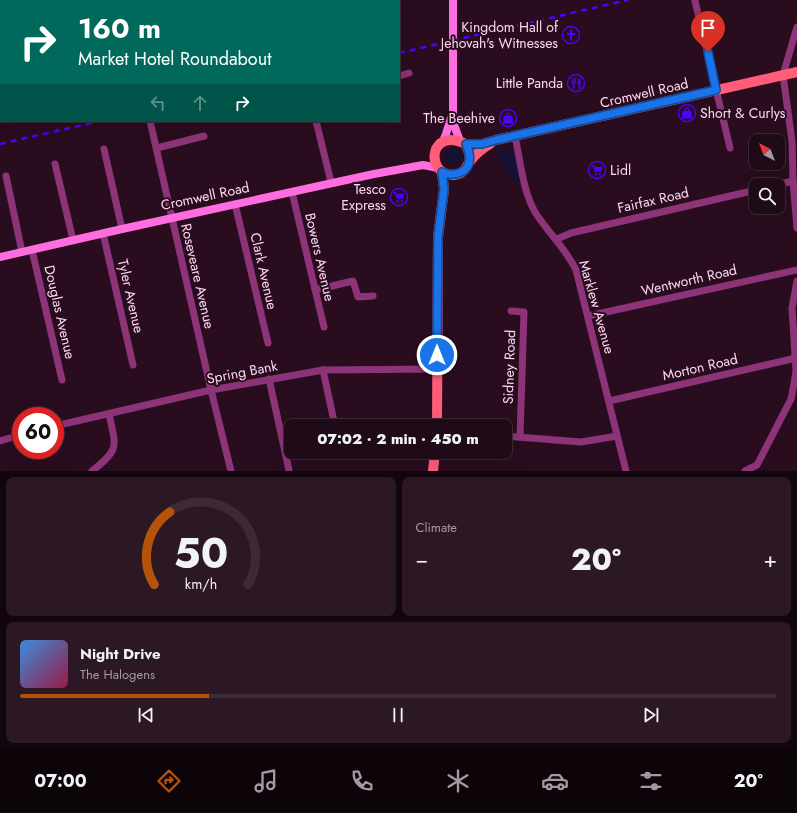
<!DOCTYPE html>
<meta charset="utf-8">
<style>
:root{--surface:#1f0a17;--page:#2c1824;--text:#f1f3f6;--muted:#a19aa1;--line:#3c2b36;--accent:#b45309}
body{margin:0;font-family:Jost,sans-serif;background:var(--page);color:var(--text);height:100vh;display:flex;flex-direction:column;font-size:15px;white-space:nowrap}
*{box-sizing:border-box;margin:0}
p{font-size:13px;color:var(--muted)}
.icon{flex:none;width:22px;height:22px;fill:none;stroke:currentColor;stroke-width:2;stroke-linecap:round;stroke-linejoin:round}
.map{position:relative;height:471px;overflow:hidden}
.sheet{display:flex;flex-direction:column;gap:6px;padding:6px;background:#11060d;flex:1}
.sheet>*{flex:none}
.top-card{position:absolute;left:0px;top:0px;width:400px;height:122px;box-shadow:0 4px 16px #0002,0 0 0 1px var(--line);background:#00695c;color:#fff;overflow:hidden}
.needle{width:26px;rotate:318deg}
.fabs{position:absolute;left:749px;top:134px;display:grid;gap:8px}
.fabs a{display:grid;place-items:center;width:36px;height:36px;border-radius:8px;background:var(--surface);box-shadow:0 4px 16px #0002,0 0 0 1px var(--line);font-size:20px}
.speed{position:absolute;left:12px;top:407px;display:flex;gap:8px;font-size:20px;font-weight:700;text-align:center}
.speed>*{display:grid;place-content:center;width:52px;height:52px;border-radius:50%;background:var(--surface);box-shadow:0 4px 16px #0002,0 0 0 1px var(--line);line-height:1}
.speed .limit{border:6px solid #d22;background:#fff;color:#111}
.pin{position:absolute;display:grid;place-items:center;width:34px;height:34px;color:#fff;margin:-41px -17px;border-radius:50% 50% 50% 0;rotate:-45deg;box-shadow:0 0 4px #0007}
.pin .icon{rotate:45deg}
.me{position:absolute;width:44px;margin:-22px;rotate:0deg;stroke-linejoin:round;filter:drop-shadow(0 0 3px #0008)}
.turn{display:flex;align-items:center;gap:14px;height:84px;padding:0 12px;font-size:18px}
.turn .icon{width:52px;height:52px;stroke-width:2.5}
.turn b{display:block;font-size:28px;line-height:34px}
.lanes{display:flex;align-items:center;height:38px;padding:0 12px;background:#0003;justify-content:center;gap:20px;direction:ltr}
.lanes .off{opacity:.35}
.big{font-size:30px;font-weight:800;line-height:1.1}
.sheet .widget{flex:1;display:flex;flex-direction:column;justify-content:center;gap:6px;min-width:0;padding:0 14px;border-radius:8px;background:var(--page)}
.sheet .dial{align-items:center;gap:0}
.dial svg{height:104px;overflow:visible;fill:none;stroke:var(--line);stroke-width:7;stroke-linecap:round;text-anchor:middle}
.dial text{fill:var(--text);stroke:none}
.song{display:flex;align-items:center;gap:12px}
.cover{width:48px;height:48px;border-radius:6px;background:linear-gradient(135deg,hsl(210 70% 55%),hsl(340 70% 35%))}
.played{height:4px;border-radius:2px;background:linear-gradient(90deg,var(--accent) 25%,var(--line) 25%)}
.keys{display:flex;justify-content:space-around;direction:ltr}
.heat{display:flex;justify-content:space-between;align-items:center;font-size:22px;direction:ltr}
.sheet .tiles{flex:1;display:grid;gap:6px;grid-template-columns:1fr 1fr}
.widget:last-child{grid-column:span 2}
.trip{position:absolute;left:284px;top:419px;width:228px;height:40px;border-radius:8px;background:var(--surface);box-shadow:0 4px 16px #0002,0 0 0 1px var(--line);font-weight:800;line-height:40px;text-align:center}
.tab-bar{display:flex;height:64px;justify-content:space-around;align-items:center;background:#0c0409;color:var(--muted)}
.tab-bar .icon{width:28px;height:28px}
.tab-bar .selected{color:var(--accent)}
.tab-bar b{font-size:18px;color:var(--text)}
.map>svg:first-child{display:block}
</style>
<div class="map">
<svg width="797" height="471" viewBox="0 0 797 471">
<rect width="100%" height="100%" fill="#290d1f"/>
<!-- grass -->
<g fill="#161034">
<circle cx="453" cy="156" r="8"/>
<path d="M504,149L511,152H515L521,181L511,182L505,166L496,151Z"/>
</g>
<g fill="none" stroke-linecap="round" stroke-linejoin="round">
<!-- street -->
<g stroke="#8d3478" stroke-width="7">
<path d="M72,1L73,0"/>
<path d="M695,1L730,148"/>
<path d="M797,27L783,75L792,141L793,181L797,228"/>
<path d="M0,28H1"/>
<path d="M399,76L409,73"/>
<path d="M0,87H1"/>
<path d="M150,121L211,390L231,471"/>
<path d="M316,121L331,182"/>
<path d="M515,136C520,159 523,192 535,212C548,233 565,247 576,270L626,471"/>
<path d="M157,148L204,136"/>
<path d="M104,149L122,229"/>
<path d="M55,164L73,240"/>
<path d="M6,176L22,252"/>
<path d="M776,185L793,181"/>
<path d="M292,192L324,327"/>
<path d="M235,204L268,343"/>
<path d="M103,233L133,365"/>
<path d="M557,239L571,233L756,190"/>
<path d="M32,250L62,380"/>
<path d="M315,290L353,281L358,297L373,296"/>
<path d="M511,311L524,312L520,437"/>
<path d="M588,316L797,270"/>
<path d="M323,370L335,426"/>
<path d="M269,379L289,470"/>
<path d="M609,401L796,358"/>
<path d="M55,426L211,390L323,370L437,369"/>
<path d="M505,436L581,442L617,436"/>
<path d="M0,441L21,435"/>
<path d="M340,452V453"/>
<path d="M92,471C120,449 116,447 109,414"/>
<path d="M745,471L757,465L791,399L794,384L796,371L792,308L797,281"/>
</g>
<!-- secondary -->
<g stroke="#ff6dde" stroke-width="8">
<path d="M453,0V116L454,125L460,141"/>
<path d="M442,143L446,134L451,118"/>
<path d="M0,257L122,229L374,174L423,165L438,168"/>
</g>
<!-- primary -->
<g stroke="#ff5d79" stroke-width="10">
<path d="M466,144H482L496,140L797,72"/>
<path d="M470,161L469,153L466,144C455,139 442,137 436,149C434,154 434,159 436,164C440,174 453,178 462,172C467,169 467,164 471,160C476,154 483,148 490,144"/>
<path d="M437,426L438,237L444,189L442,172"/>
<path d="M433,471L435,452"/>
</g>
<!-- rail -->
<g stroke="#4d02ff" stroke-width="2.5" stroke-dasharray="6 5" stroke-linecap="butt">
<path d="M399,53L628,0"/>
<path d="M0,144L100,121"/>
</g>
</g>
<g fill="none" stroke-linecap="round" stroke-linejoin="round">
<!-- route casing -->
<g stroke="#114b97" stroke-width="10">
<path id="route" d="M437,355L438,237L444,189L442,172C456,178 473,171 469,153C469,150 467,147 466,144H482L496,140L716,90L708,52"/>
</g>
<!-- route -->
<use href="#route" stroke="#1a73e8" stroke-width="7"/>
</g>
<!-- icons -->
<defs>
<g id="church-ring" transform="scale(0.9)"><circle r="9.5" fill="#290d1f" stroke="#4d02ff" stroke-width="1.5"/><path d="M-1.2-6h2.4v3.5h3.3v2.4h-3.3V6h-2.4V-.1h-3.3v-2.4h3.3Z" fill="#4d02ff"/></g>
<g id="restaurant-ring" transform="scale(0.9)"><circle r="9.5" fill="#290d1f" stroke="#4d02ff" stroke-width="1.5"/><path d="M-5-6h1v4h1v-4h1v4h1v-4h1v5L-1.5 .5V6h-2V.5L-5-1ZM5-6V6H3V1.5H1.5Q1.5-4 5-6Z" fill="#4d02ff"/></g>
<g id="shop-ring" transform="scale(0.9)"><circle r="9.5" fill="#290d1f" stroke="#4d02ff" stroke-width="1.5"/><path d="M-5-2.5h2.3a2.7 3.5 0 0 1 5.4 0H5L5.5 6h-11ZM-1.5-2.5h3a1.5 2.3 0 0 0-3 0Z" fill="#4d02ff"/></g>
<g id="supermarket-ring" transform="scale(0.9)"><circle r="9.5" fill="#290d1f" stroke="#4d02ff" stroke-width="1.5"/><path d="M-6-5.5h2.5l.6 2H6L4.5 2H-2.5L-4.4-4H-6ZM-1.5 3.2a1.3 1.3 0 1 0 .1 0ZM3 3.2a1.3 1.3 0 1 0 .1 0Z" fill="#4d02ff"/></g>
</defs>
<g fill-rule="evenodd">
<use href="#church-ring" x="571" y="35"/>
<use href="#restaurant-ring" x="576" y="83"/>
<use href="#shop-ring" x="687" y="113"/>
<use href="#shop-ring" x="508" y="118"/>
<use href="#supermarket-ring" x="597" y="170"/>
<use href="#supermarket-ring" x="399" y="197"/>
</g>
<g text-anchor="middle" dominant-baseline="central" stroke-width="4" stroke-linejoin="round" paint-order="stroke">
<!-- poi labels -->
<g font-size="14" fill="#ffd6f2" stroke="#290d1f" text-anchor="end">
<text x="558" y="27">Kingdom Hall of<tspan x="558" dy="16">Jehovah's Witnesses</tspan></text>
<text x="563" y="83">Little Panda</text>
<text x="700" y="113" text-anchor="start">Short &amp; Curlys</text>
<text x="495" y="118">The Beehive</text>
<text x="610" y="170" text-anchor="start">Lidl</text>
<text x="386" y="189">Tesco<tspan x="386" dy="16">Express</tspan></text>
</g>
<!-- street labels -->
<g font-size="14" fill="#ffd6f2" stroke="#290d1f">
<text transform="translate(644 93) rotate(-13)">Cromwell Road</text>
<text transform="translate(205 196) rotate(-12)">Cromwell Road</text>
<text transform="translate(653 200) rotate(-13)">Fairfax Road</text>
<text transform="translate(320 257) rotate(77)">Bowers Avenue</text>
<text transform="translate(264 271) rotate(77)">Clark Avenue</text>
<text transform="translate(198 276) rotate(77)">Roseveare Avenue</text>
<text transform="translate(689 280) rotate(-13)">Wentworth Road</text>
<text transform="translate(131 296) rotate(77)">Tyler Avenue</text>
<text transform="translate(597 307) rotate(74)">Marklew Avenue</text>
<text transform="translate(60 312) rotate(77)">Douglas Avenue</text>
<text transform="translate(509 367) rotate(-88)">Sidney Road</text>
<text transform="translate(700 367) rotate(-13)">Morton Road</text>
<text transform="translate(242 372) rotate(-11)">Spring Bank</text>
</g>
</g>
</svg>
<div class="fabs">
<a><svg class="needle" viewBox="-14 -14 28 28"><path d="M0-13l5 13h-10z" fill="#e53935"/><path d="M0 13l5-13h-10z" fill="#a19aa1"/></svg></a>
<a><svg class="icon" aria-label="search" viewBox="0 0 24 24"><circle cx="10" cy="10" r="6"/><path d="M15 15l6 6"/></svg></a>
</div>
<div class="speed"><div class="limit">60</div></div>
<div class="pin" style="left:708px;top:52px;background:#d93025"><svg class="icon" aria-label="arrive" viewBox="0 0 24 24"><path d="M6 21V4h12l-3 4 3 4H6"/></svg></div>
<svg class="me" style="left:437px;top:355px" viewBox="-20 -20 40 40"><circle r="17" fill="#1a73e8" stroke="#fff" stroke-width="3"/><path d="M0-11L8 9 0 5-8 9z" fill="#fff"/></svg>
<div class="trip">07:02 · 2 min · 450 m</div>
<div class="top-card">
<div class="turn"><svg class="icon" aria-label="right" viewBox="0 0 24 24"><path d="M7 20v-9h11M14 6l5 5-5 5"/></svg><div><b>160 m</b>Market Hotel Roundabout</div></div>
<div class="lanes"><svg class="icon off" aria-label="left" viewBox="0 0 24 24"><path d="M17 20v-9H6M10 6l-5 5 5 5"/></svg><svg class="icon off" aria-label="ahead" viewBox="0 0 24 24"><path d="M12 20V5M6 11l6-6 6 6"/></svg><svg class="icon" aria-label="right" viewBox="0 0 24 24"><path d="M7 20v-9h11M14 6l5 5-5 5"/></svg></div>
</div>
</div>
<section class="sheet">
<div class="tiles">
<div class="widget dial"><svg viewBox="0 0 100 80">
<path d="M14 69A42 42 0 1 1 86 69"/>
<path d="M14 69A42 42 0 0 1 26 13" stroke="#b45309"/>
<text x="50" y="56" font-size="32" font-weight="700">50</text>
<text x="50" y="72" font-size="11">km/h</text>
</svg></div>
<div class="widget"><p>Climate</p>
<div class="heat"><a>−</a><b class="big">20°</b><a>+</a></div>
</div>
<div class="widget">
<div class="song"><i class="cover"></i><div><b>Night Drive</b><p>The Halogens</p></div></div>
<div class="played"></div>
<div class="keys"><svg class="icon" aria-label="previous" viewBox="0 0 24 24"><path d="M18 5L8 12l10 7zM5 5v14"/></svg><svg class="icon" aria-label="pause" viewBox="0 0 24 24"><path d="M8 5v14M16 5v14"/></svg><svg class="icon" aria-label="next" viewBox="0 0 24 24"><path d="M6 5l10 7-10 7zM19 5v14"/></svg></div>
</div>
</div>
</section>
<nav class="tab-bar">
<b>07:00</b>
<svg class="icon selected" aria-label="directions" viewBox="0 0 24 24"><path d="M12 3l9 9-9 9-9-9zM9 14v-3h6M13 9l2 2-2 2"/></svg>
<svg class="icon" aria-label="music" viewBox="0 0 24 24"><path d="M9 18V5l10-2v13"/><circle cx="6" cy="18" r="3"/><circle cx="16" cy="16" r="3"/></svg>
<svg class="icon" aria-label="phone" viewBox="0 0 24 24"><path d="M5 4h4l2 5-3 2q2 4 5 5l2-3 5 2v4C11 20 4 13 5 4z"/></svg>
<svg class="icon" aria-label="climate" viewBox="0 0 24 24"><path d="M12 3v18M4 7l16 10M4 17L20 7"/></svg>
<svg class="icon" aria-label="car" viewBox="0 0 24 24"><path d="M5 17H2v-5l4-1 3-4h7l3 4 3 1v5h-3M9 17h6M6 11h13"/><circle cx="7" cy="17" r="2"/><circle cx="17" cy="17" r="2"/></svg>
<svg class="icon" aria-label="filters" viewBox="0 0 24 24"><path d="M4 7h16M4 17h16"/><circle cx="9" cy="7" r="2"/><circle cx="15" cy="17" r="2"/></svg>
<b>20°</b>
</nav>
